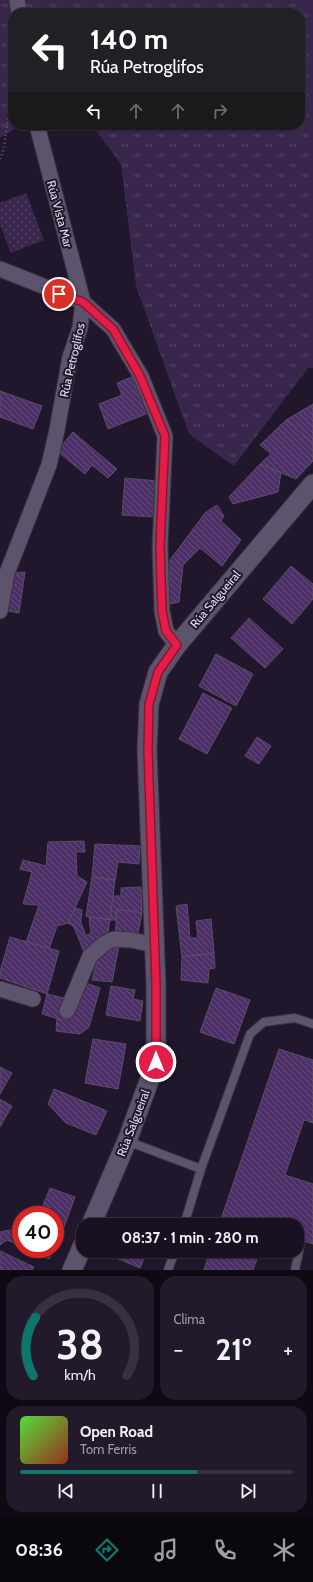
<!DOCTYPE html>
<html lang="es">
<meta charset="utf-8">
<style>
:root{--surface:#191121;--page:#221a2a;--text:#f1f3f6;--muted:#9f9da5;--line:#37313f;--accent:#0f766e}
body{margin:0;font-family:Cabin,sans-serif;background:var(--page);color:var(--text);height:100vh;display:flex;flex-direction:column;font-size:15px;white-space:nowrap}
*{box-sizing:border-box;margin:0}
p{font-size:13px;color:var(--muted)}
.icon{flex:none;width:22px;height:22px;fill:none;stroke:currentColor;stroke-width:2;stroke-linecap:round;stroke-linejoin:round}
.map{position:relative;height:1270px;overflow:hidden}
.drawer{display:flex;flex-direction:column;gap:6px;padding:6px;background:#0e0912;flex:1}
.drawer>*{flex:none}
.guide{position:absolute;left:8px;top:8px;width:297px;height:122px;border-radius:16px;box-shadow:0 1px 3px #0004,0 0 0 1px var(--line);background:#202124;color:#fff;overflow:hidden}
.speed{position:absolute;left:12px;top:1206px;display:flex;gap:8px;font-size:20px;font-weight:700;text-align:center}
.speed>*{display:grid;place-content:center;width:52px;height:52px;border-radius:50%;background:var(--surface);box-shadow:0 1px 3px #0004,0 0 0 1px var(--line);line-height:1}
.speed .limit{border:6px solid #d22;background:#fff;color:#111}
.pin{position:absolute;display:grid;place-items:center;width:34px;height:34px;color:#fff;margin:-17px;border:2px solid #fff;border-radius:50%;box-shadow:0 1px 4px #0007}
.me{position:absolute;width:44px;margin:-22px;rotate:0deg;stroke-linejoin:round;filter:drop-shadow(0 0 3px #0008)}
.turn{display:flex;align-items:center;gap:14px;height:84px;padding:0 16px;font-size:18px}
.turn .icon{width:52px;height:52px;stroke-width:2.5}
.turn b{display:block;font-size:28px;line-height:34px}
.lanes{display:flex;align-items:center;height:38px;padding:0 16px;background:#0003;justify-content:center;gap:20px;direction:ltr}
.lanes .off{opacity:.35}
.big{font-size:30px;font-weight:800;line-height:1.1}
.drawer .card{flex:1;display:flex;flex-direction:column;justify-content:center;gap:6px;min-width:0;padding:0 14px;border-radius:16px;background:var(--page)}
.drawer .dial{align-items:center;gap:0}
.dial svg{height:104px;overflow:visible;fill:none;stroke:var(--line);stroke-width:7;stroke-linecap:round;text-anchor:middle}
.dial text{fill:var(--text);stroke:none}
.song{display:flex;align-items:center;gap:12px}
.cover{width:48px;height:48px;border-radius:6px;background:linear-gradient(135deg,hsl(110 70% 55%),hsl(10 70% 35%))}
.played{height:4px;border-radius:2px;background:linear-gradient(90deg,var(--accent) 65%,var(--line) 65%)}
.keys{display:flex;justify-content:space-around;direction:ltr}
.heat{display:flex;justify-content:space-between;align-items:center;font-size:22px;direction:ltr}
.drawer .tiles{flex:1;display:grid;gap:6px;grid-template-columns:1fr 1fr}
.card:last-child{grid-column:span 2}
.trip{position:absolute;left:76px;top:1218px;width:228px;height:40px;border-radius:16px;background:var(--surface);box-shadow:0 1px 3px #0004,0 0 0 1px var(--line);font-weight:800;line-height:40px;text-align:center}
.tab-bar{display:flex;height:64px;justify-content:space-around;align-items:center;background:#0a070d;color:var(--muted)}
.tab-bar .icon{width:28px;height:28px}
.tab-bar .active{color:var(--accent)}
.tab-bar b{font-size:18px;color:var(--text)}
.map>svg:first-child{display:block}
</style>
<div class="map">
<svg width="313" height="1270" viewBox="0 0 313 1270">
<defs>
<pattern id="grass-tufts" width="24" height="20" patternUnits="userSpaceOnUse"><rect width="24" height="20" fill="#39264c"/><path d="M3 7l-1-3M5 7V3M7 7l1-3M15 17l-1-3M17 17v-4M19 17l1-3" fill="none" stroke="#564566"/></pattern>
<pattern id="park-dots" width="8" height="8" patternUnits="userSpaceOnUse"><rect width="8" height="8" fill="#39264c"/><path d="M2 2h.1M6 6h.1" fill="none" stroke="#564566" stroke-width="1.8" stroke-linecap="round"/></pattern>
<pattern id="building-back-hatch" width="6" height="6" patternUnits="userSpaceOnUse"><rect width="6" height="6" fill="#4b2f66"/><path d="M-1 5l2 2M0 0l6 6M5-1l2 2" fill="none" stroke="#654d7c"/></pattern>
</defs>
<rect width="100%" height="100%" fill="#21172c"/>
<!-- grass -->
<path fill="url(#grass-tufts)" d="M0,0H313V368H308L234,466L189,434L136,286L121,164L92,125H300V13H13V125H21L0,138Z"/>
<!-- park -->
<path fill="url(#park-dots)" d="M26,193L44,240L11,253L0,225V203Z"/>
<!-- building -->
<g fill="url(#building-back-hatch)" stroke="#5a4e67">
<path d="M132,377L146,414L108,429L99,404L122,395L117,383Z"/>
<path d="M0,391L42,406L33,429L0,417Z"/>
<path d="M313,404V443L286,420Z"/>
<path d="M286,420L313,443V461L296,479L260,464L271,454L260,445Z"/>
<path d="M73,432L117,469L108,478L92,465L85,474L57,451Z"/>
<path d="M260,464L281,473L278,492L233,504L229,497Z"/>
<path d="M125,478L157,481L154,517L122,515Z"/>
<path d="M217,505L224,516L221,521L241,540L222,566L200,548L183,565L179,602L169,604L170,560L205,513Z"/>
<path d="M291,566L313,584V599L292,624L263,599Z"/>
<path d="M25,572L19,613L8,611L14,573Z"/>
<path d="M249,618L283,649L265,668L231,638Z"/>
<path d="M216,654L253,674L236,706L199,686Z"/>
<path d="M203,693L232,708L207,754L179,739Z"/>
<path d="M257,737L271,746L259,764L245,756Z"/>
<path d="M84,841L85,852H76L77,876L87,882L68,923L57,926L49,949L26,942L39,905L23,904L32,872L20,869L23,860L46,866L48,842Z"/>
<path d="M95,844L140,846L139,864L118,862L115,880L92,877Z"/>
<path d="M92,877L115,880L110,920L86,916Z"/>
<path d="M141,887L142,913L117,909L116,920H110L113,896H121V888Z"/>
<path d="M187,904L190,938H198L196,921L211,919L214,953L182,957L176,906Z"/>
<path d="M75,908L82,910L81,923L86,936L91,933L89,917L110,920L108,932L100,942L84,952L74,927L68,923Z"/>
<path d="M117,909L142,913L137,938L115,936Z"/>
<path d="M10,937L59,951L47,994L0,978V971Z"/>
<path d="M112,944L119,946L112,982L92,980L99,952Z"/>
<path d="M214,953L215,968L209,969L208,983L181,980L182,957Z"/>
<path d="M83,982L100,988L89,1027L80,1034L56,1031L57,1019L62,1020L77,1003Z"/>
<path d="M111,986L135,990L133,999L143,1001L140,1021L106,1015Z"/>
<path d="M216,988L250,1000L234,1044L200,1032Z"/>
<path d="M47,994L68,999L62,1020L42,1014Z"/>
<path d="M93,1039L126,1044L118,1089L85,1083Z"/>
<path d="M279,1049L313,1060V1123L304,1120L285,1175L313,1184V1244L297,1239V1225H219Z"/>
<path d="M0,1067L12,1073L0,1094Z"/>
<path d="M54,1089L107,1111L96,1135L66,1123L48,1104Z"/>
<path d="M0,1099L12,1106L0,1127Z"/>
<path d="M50,1188L75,1197L60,1238L55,1236V1215H39Z"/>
<path d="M9,1230L21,1235V1246L7,1240L0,1245V1232Z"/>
<path d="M27,1249H54L49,1259Z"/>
<path d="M0,1251L34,1267L32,1270H0Z"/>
<path d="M100,1251H147L140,1268Z"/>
<path d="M210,1251H260L253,1270H204Z"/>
</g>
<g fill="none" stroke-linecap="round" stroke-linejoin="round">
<!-- service casing -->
<g stroke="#3b3343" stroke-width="10">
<g id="service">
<path d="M127,1141L201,1169"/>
<path d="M184,1225L201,1169L250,1034L264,1022L295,1018L313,1024"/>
<path d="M168,1270L175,1251"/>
<path d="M295,1270L300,1246"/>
</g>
</g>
<!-- minor casing -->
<g stroke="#3b3343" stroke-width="17">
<g id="minor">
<path d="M17,0L19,13"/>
<path d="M0,269L83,302L113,329L141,376L165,436L160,546L162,611L166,631L177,645"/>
<path d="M0,611L7,573L49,465L57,430L70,357L80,328L83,302L37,125"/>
<path d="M0,989L33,999"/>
<path d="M67,1011L90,956L105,943L114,939L131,940L155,945"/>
</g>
</g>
<!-- tertiary casing -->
<g stroke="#3b3343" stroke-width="21">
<g id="tertiary">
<path d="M91,1225L127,1141L156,1062V984L147,750L149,704L158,672L177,645L313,484"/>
<path d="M72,1270L83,1245"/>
</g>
</g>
<!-- path -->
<path stroke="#62596c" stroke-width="2.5" stroke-dasharray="1 3" stroke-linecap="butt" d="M0,159C8,143 3,123 13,108"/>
<!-- service -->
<use href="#service" stroke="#5e536c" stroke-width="8"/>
<!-- minor -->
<use href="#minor" stroke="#5e536c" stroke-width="15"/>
<!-- tertiary -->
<use href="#tertiary" stroke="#5e536c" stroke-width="19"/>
</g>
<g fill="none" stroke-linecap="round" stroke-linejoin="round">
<!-- route casing -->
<g stroke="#92132f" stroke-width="10">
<path id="route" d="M59,294L83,302L113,329L140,376L165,436L160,546L162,611L166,631L177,645L158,672L149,704L148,750L156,984V1062"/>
</g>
<!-- route -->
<use href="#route" stroke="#e11d48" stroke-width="7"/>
</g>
<g text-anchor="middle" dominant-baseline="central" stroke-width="4" stroke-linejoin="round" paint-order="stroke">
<!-- street labels -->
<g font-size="12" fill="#e3dceb" stroke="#21172c">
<text transform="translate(60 214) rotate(75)">Rúa Vista Mar</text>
<text transform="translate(72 360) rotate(-77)">Rúa Petroglifos</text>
<text transform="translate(215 599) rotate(-50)">Rúa Salgueiral</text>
<text transform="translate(133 1123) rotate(-69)">Rúa Salgueiral</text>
</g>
</g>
</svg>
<div class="speed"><div class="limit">40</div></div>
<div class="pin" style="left:59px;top:294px;background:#d93025"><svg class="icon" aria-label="arrive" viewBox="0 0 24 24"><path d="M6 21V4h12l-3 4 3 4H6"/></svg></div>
<svg class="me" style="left:156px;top:1062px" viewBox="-20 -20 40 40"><circle r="17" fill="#e11d48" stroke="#fff" stroke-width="3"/><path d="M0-11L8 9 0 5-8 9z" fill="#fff"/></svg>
<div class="trip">08:37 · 1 min · 280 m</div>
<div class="guide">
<div class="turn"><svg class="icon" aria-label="left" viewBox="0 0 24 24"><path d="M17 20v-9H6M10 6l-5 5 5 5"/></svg><div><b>140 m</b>Rúa Petroglifos</div></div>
<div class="lanes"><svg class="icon" aria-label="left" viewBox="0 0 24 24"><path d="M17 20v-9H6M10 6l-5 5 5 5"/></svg><svg class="icon off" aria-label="ahead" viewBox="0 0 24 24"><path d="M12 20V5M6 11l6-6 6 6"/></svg><svg class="icon off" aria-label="ahead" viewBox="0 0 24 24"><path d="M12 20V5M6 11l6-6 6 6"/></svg><svg class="icon off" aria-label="right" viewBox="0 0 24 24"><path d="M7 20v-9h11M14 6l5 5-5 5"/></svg></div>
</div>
</div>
<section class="drawer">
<div class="tiles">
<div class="card dial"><svg viewBox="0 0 100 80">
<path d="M14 69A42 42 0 1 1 86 69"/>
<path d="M14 69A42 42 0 0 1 16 24" stroke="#0f766e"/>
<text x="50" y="56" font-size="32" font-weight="700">38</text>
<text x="50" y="72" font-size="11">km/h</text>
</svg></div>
<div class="card"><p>Clima</p>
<div class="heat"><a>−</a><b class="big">21°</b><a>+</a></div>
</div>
<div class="card">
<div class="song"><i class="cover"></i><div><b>Open Road</b><p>Tom Ferris</p></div></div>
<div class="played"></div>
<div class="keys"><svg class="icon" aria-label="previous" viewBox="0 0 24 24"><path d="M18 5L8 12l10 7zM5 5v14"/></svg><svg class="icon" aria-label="pause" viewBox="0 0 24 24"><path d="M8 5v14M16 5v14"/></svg><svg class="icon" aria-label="next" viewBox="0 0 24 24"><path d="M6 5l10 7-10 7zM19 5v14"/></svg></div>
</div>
</div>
</section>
<nav class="tab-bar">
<b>08:36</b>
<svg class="icon active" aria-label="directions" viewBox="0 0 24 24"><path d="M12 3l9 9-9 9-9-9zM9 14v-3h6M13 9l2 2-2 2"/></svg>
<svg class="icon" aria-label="music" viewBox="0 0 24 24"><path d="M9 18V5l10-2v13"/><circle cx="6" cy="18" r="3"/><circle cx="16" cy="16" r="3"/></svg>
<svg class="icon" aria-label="phone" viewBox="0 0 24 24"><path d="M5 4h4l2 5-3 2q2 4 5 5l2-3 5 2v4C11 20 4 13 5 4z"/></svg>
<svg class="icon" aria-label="climate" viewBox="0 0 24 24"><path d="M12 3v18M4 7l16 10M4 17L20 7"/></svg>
</nav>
